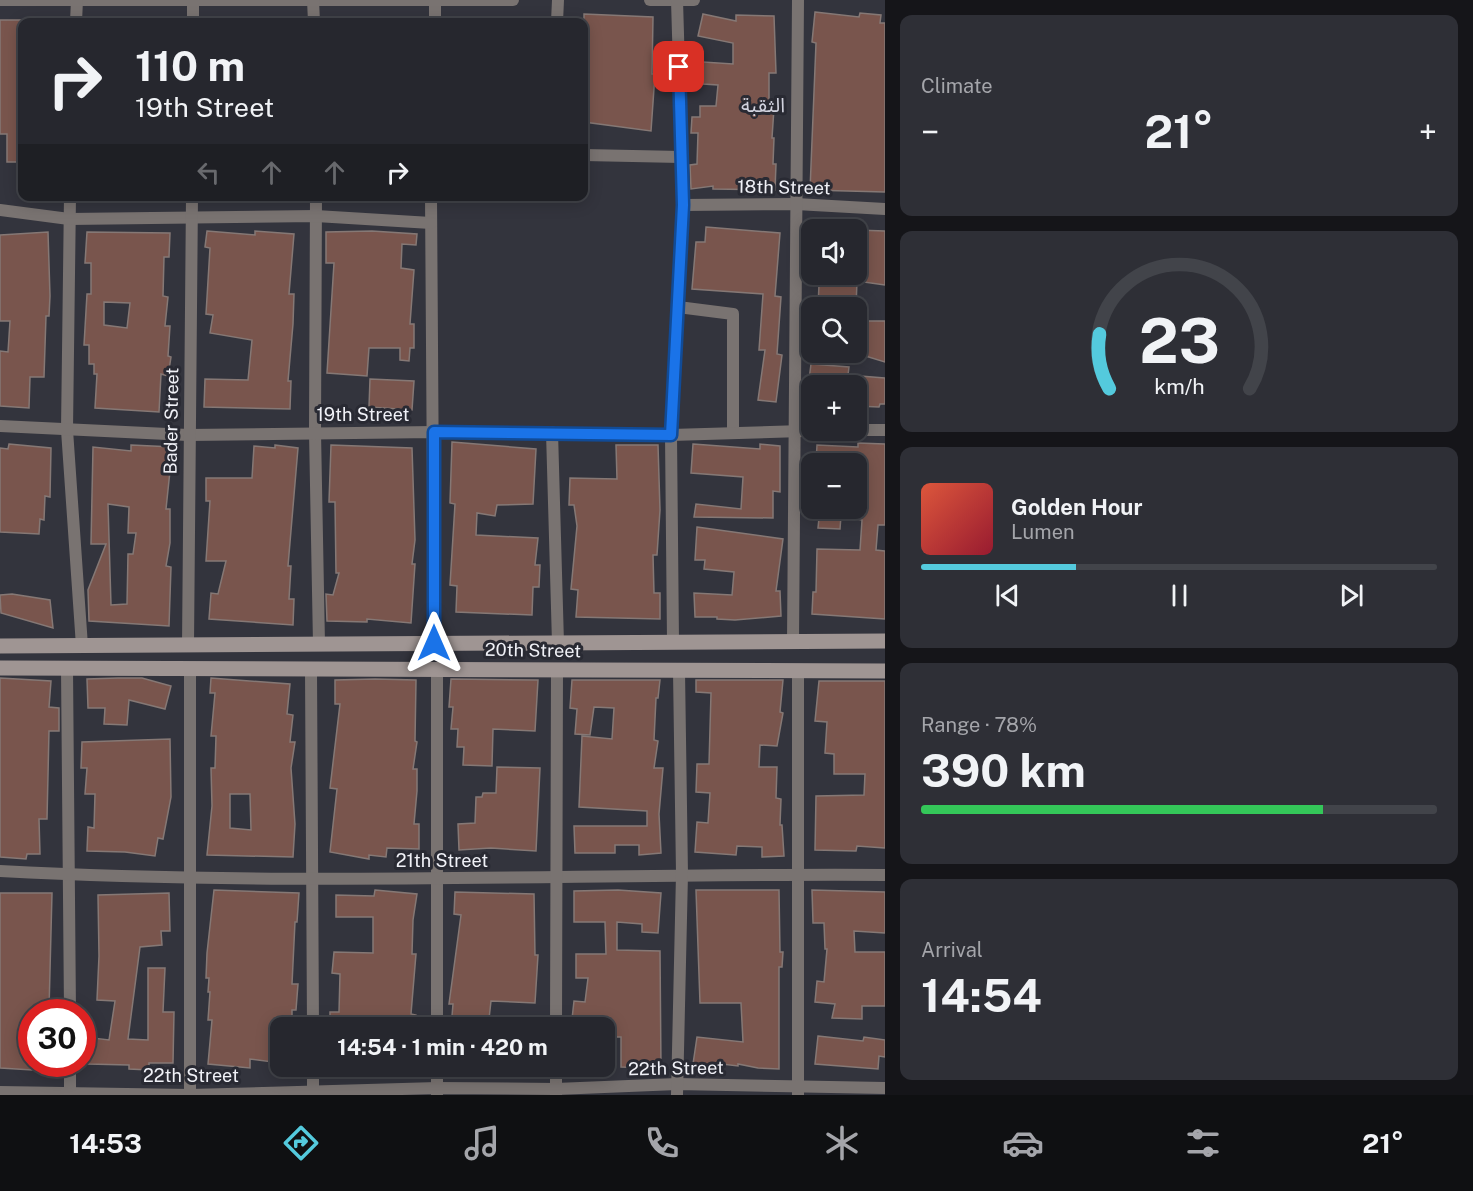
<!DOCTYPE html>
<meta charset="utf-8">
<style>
:root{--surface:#26272e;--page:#2e2f36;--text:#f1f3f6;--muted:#a4a5aa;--line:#42444a;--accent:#54cadd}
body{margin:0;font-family:"Public Sans","Noto Sans Arabic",sans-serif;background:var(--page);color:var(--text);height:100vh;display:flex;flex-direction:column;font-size:22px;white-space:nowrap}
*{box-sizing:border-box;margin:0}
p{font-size:20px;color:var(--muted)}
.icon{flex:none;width:33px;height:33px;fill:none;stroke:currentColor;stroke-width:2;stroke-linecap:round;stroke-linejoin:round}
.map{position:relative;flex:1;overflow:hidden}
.drawer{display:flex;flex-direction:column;gap:15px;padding:15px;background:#151519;width:588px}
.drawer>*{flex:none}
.top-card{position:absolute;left:18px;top:18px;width:570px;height:183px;border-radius:12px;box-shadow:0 3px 15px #0003,0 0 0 2px var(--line);background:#26272e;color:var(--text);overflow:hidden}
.fabs{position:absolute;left:801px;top:219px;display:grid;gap:12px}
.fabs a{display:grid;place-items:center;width:66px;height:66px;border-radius:12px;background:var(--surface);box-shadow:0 3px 15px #0003,0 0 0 2px var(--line);font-size:30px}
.speed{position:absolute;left:18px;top:999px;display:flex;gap:12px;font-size:30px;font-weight:700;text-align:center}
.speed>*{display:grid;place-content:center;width:78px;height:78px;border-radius:50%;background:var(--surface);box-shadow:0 3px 15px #0003,0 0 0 2px var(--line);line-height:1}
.speed .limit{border:9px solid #d22;background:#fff;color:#111}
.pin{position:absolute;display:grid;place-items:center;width:51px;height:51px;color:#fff;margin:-26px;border-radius:12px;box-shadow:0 3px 9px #0006}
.me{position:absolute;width:66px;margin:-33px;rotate:0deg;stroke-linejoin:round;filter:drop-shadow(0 0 4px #0008)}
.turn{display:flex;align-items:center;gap:21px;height:126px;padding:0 18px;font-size:27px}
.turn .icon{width:78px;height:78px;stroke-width:2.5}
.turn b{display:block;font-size:42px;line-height:51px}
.lanes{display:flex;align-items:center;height:57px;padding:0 18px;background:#0003;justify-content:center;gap:30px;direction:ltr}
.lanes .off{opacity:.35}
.big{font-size:45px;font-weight:700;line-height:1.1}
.drawer .widget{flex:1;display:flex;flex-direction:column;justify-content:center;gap:9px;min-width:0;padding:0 21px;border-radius:12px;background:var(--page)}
.drawer .dial{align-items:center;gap:0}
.dial svg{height:156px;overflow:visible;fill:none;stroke:var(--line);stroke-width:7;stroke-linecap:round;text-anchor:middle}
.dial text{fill:var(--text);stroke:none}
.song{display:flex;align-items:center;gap:18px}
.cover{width:72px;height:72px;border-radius:9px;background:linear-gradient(135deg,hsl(10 70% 55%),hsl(350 70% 35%))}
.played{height:6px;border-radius:3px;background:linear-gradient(90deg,var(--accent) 30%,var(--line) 30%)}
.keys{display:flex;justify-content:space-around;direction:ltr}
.heat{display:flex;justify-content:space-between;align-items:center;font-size:33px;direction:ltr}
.charge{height:9px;border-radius:4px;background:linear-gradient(90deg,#34c759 78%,var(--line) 0)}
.trip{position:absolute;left:270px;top:1017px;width:345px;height:60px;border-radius:12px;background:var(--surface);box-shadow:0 3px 15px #0003,0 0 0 2px var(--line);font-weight:700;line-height:60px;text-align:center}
.dock{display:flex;height:96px;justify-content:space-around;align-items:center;background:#0f1012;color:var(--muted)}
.dock .icon{width:42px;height:42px}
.dock .current{color:var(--accent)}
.dock b{font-size:27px;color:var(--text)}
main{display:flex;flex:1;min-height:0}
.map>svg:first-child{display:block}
</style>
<main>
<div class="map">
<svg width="885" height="1095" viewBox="0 0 885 1095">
<rect width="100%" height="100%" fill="#33343d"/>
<!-- building -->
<g fill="#79554d" stroke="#857875" stroke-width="1.5" fill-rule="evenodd">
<path d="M815,12L859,17L860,13L881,15L880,23H885V192L810,190L816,43L812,42Z"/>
<path d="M584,14L653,17L652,74H655L651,131L584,122Z"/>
<path d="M703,14L736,21V15L774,16L776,73H769V108H774L772,138H774L773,164H776L775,190L713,189V186L691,189L690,165L697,164L698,133H691L692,117H700V106H716L718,85L703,84V78L688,77V61L733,64V43L698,36Z"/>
<path d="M0,20H22V162H7V134H0Z"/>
<path d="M706,227L780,233L775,296L781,297L777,354L782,355L776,402L758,400L765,350H759L763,294L692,289L696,242H705Z"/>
<path d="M856,230L885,231V285L857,281L856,308H818L819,284L810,283L811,274H857V279L860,251H856Z"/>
<path d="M207,231L255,235V231L294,234L289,294H294L293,324L288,381H291L290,409L204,407L205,379L248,380L252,340L210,333L213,315L206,314L210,248L205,247Z"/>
<path d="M372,231L417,234L416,245L402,244L401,268L414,270L410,324H414V348H410L409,361L400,360V348H369L367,376L327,373L334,263H326V232Z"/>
<path d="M48,232L50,296L49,316H46L44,377H30L29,408L0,406V351L8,352L10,321H0V235Z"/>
<path d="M87,232L170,233L169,257H164L163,296L168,297L165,326H170L168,356L171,357L168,376L161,374L159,412L95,408L97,374H94V364H89V345H84L87,294H91V263H85ZM104,302L130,303L127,328L104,325Z"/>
<path d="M861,321H885V362L862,355L866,343H861Z"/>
<path d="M811,364L849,367L848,375L885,378V404H880L879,407L856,406V386H814L815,380H809Z"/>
<path d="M370,379L414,381L412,410L369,407Z"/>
<path d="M452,442L536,449L533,504L497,505L495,516L477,513L476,535L538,538L535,565H540L539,587H533L532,615L456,612L457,586L450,585L455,504L450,503Z"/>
<path d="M858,443L885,444V525H878L876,550L885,551V619L812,614L813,592H816L817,549L860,550L862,520L841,516L840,529L818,528L820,508H856L857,503H860L863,475H857V464L816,462L817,445L858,447Z"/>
<path d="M9,444L51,448L50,497L45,496L44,520L40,519L39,534L0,532V448L8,449Z"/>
<path d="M693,444L760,449V444L780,446V492L773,491V518L694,517L696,504L741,509L743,477L691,473Z"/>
<path d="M131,445L173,447V471H170L166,509H170V543L166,566L171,567L169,626L89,621L88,590L106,544H91L93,447L131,451ZM108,504L129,507L128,533H136L133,554H128L127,604L111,605Z"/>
<path d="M275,445L298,448L288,566H291L289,599H294L293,625L209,619L211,593L218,594L226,561H206L210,501H206V478H252L254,446L275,448Z"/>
<path d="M331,445L412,448L415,540L412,564H415L411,623L367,619V622L327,621L326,594L333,595L339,573H336L335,502H329Z"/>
<path d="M616,445H658L660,510L657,555H653L654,593H660V619L576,617L578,590L571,589L577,526L574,505H569L570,478L617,479Z"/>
<path d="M697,527L783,539L776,591H780L781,616L735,620L717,619V617H695L694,593L732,595L734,572L704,569L705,560H695Z"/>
<path d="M12,594L50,600L53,628L1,613L0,595Z"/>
<path d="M0,678L51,681L49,707L59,708V731H49L47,819H39L40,854H27L26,859L0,857Z"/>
<path d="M118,678H142L171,686L165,709L129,700L127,725L104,724L105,708H88L87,679Z"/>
<path d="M211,678L290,684L287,714L293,715L290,742H295L291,768L295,824L293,857L207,855L212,806L211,768H215L216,736H211L215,693H210ZM230,794H250L251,830L230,828Z"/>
<path d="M375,679L416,680L415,741L417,742L413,769H417V791L414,824H419V849L387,848L386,857L369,855V859L330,852L337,789L330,788L340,704H335V680Z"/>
<path d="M451,679L538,680L535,731L493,729L492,766L463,765L464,747H457L458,729H451L453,707H449Z"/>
<path d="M572,680H660L658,698H656L654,740L658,741L654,768H663L659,814L661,853L639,855V845H615V853H575L574,826H647V811L579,807L582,736L612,739L614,708L594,707L590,735L575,734L577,709L570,708Z"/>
<path d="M696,680H783L780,712L783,713L777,746L760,745L759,767H777L776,798L781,799L780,825H782L784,856L762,857V847L737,846L736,855L695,852L697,822L708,823L710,793L696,792L697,764H709L711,693L696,692Z"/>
<path d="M819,681H885V848L857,846L856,851L815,850L816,796L864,795L865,774H834V754L825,753L827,722L815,721Z"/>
<path d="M170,739L171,797L163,839L158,838L155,856L125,852L87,851L88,827L94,828L95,794H85L87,768H81L82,742Z"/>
<path d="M497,767L540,768L536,851L491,848L459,850L458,824L475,823L476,797H482L483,793H496Z"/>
<path d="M214,890L299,893L297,922H295L292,984H298L296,1010H292V1028H280V1063L250,1059V1068L208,1064L212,1020H208L210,992H208L209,978H206L207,953Z"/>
<path d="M375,890L417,894L413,920L412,954H416L411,1014L416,1015L415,1028H330V1012H339L340,974L332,973L334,952L373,953V917H336V895L374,896Z"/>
<path d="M618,890L661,893L658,933L642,932V924L617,922V950L660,951L661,1068L621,1067V1037H604V1028H571L574,1001L585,1002L588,978H576V954H606L605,922H574V891Z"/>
<path d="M696,890H779L780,952H783L782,967H779V1069L758,1068L738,1064V1066L713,1063L712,1067L693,1064L697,1037L743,1042L741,1003H700Z"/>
<path d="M812,890L885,892V933L854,931L855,952H885V1006H862V1019L832,1018L835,1004L815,1002L817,981L824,982L827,949H825L824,923H813Z"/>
<path d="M455,892L534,894L535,955H538L535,1003L491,1001L488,1028H451L453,1004H449L461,915L454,914Z"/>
<path d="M0,893H52L49,1010L32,1008V1070L0,1068Z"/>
<path d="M169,893L170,931H161L162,945L140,947L128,1039L148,1040V968H165L163,1012H174L173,1063H149V1070L129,1069V1065L88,1064L93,1038L109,1040L115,1001L97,1000L99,956L98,895Z"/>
<path d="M818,1036L863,1041L864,1037L885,1040V1057L879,1056L878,1069L815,1064Z"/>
</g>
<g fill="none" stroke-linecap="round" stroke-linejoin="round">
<!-- street -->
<g stroke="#797371" stroke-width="12">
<path d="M0,0H513"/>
<path d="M313,0L314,22"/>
<path d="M650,0H694"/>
<path d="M76,22L77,0"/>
<path d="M193,22V0"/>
<path d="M435,22V0"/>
<path d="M557,22L558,0"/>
<path d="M584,155L681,157"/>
<path d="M70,196L67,430L82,646"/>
<path d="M316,196L315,432L319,644"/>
<path d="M431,196L434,643"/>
<path d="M683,205L796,204L885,209"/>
<path d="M0,210L69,219L316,216L431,223"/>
<path d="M678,307L733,314V433"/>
<path d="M0,426L188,435L434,432L671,435L834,430"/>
<path d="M856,430H885"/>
<path d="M552,432L558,643"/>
<path d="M673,641L671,435L683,205L677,0"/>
<path d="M793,642L798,0"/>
<path d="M188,645L192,196"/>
<path d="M437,668V1028"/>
<path d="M67,669L70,1012"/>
<path d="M311,670L313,1028"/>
<path d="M798,671V1095"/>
<path d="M0,871C295,887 590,873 885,875"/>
<path d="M556,1028L557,670"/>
<path d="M313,1066V1095"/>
<path d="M437,1066V1094"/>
<path d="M556,1066V1095"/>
<path d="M0,1092L190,1095L437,1088L556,1089L677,1084L885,1088"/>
<path d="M70,1095V1064"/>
<path d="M190,1095V669"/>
<path d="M677,1095L682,874L679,671"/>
</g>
<!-- secondary -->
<g stroke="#9f9593" stroke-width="15">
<path d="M0,646L885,641"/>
<path d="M0,668L885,671"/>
</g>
</g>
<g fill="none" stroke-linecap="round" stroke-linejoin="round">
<!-- route casing -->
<g stroke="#114b97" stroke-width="15">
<path id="route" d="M434,643V432L671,435L683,205L679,67"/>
</g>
<!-- route -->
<use href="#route" stroke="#1a73e8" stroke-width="10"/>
</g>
<g text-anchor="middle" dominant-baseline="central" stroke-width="6" stroke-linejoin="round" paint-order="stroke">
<!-- street labels -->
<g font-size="18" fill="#f0f1f7" stroke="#292a33">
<text transform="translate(784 187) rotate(1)">18th Street</text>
<text x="363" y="414">19th Street</text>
<text transform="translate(171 421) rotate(-89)">Bader Street</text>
<text transform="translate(533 650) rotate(1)">20th Street</text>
<text x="442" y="860">21th Street</text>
<text transform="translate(676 1068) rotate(-1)">22th Street</text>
<text x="191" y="1075">22th Street</text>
</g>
<!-- neighbourhood labels -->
<g font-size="20" fill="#d1d2de" stroke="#292a33">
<text x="763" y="105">الثقبة</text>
</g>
</g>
</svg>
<div class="fabs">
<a><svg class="icon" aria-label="sound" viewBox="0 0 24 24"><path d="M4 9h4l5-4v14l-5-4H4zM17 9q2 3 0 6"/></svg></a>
<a><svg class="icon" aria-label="search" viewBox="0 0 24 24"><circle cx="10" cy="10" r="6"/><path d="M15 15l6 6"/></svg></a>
<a>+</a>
<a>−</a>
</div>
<div class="speed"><div class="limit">30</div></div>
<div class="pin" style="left:679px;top:67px;background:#d93025"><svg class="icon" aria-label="arrive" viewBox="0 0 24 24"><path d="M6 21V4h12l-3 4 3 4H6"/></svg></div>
<svg class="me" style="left:434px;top:643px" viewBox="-20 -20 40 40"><path d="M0-17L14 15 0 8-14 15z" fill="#1a73e8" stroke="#fff" stroke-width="4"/></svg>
<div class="trip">14:54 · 1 min · 420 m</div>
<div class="top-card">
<div class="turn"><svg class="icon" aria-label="right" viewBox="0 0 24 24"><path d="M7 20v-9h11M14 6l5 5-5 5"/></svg><div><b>110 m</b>19th Street</div></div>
<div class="lanes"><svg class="icon off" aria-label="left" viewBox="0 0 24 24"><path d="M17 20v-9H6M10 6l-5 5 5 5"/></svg><svg class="icon off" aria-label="ahead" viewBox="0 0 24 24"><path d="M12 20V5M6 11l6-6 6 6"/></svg><svg class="icon off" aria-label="ahead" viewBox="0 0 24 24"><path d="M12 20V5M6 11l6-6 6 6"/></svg><svg class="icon" aria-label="right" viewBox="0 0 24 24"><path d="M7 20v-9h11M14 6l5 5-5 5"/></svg></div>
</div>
</div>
<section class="drawer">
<div class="widget"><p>Climate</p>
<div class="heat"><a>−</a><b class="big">21°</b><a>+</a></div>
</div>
<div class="widget dial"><svg viewBox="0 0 100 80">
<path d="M14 69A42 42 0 1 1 86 69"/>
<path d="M14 69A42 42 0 0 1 9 41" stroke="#54cadd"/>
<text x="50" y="56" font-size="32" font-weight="700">23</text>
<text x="50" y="72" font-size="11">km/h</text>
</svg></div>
<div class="widget">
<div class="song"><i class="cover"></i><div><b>Golden Hour</b><p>Lumen</p></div></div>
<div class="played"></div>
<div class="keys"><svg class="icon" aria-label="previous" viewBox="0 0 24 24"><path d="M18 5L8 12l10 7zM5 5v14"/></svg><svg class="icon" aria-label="pause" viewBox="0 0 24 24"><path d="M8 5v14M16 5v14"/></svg><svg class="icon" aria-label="next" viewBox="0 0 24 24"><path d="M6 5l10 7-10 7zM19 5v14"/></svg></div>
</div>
<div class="widget"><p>Range · 78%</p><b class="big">390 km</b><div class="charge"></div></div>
<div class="widget"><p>Arrival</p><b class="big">14:54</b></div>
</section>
</main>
<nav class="dock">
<b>14:53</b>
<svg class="icon current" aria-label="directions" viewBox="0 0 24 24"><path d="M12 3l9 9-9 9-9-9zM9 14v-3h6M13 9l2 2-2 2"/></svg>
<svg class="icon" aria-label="music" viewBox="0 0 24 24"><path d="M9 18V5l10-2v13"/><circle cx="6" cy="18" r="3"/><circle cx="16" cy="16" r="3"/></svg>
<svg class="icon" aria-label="phone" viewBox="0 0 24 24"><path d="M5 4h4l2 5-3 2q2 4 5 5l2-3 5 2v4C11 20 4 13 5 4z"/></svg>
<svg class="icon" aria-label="climate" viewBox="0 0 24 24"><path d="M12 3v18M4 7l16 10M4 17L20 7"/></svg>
<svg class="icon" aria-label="car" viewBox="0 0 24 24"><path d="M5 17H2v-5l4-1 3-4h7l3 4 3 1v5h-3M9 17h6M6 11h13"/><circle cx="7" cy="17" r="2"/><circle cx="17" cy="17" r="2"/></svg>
<svg class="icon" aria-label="filters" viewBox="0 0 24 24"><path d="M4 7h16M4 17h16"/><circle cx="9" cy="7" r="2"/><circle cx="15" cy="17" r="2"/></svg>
<b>21°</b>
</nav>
